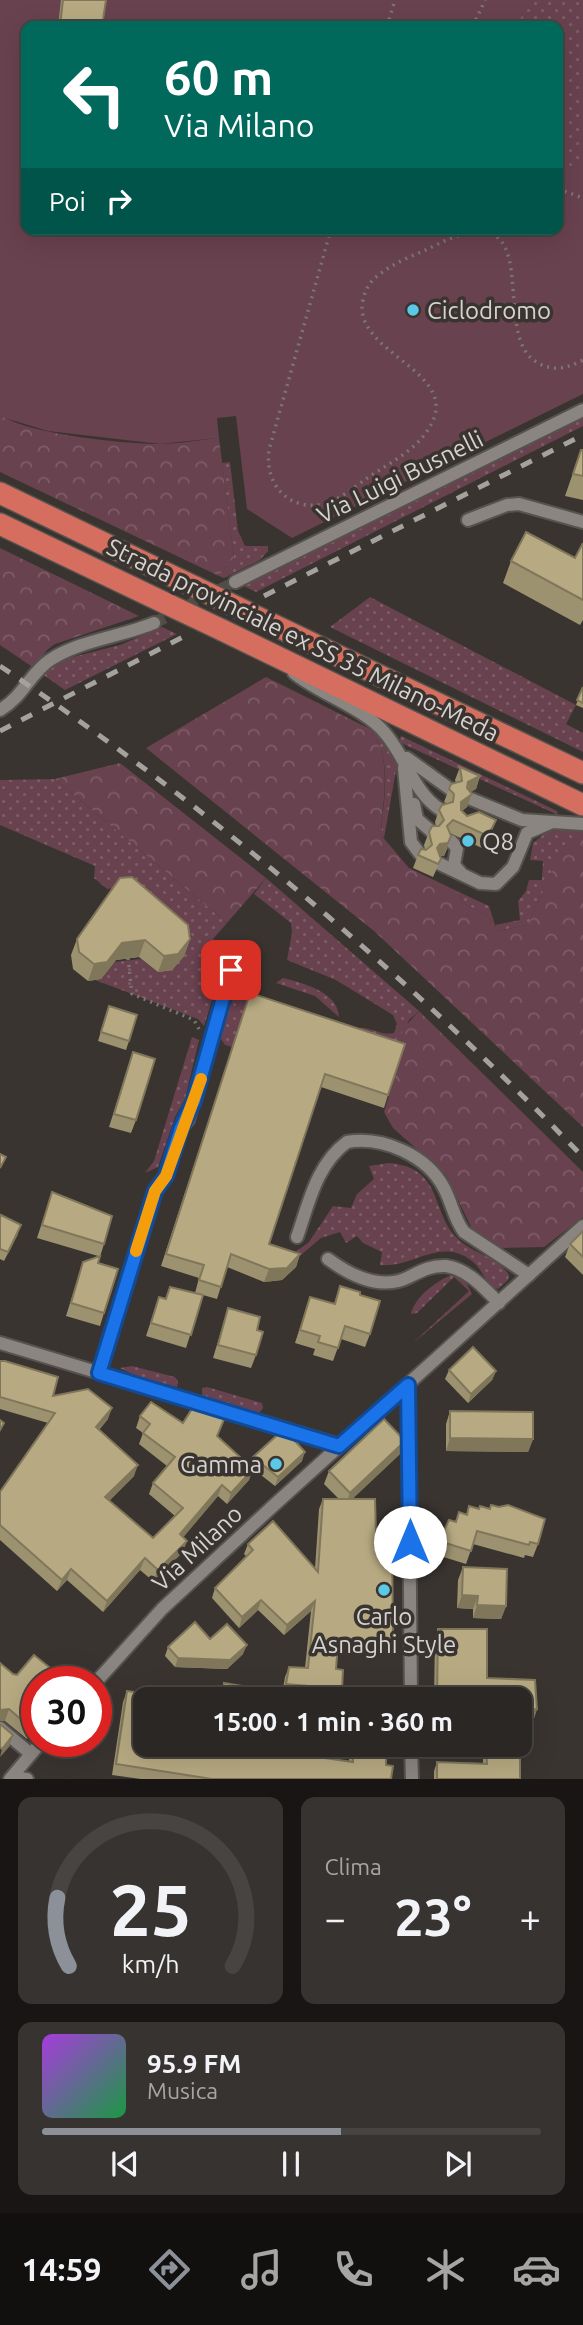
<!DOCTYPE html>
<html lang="it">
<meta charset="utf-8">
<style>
:root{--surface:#2b2724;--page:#373331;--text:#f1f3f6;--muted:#a6a5a6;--line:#474441;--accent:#8c9099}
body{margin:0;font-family:Ubuntu,sans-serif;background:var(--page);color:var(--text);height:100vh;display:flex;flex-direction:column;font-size:26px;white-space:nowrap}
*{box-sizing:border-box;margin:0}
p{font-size:23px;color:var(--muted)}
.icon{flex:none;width:38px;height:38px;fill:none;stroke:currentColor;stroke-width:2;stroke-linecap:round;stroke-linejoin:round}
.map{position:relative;height:1779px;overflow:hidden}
.drawer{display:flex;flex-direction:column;gap:18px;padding:18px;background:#181514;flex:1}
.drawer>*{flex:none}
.guide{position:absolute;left:21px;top:21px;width:542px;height:214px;border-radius:14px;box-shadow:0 7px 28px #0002,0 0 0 2px var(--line);background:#00695c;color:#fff;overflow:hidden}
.speed{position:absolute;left:21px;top:1666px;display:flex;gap:14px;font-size:35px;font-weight:700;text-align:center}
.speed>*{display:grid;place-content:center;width:91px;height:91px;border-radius:50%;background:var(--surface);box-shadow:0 7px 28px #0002,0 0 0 2px var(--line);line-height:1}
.speed .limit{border:10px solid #d22;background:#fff;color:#111}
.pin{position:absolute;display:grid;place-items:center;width:60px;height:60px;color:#fff;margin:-30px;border-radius:14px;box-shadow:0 4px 10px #0006}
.me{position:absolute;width:77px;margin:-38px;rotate:0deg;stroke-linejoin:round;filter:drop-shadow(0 0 5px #0008)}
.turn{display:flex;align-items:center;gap:24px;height:147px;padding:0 28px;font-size:32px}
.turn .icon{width:91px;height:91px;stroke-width:2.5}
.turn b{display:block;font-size:49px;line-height:60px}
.then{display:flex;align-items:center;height:66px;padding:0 28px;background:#0003;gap:14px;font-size:26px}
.big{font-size:52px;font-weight:700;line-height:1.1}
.drawer .tile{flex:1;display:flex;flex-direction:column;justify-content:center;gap:10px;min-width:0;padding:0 24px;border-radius:14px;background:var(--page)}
.drawer .dial{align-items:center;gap:0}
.dial svg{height:182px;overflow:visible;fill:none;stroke:var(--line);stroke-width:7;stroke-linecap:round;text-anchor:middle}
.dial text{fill:var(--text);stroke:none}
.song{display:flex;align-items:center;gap:21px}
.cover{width:84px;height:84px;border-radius:10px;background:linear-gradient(135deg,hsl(280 70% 55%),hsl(140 70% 35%))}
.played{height:7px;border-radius:4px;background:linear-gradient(90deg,var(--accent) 60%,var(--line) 60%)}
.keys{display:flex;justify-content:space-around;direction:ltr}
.heat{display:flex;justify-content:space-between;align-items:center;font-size:38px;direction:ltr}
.drawer .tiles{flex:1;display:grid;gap:18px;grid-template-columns:1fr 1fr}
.tile:last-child{grid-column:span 2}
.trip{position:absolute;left:133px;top:1687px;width:399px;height:70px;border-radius:14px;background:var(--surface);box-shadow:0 7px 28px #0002,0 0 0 2px var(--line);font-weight:700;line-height:70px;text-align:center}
.tabs{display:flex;height:112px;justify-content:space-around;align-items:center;background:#11100e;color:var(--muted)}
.tabs .icon{width:49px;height:49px}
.tabs .active{color:var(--accent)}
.tabs b{font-size:32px;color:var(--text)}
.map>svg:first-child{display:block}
</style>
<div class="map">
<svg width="583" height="1779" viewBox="0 0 583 1779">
<defs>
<pattern id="grass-dots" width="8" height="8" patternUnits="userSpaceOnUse" patternTransform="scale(1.75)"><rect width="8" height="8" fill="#69424f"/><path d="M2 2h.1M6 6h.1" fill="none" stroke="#7e5c67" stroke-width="1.8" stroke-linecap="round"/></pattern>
<pattern id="forest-crowns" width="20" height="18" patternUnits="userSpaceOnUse" patternTransform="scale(1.75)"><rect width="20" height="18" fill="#69424f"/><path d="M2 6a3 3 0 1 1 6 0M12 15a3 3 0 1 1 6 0" fill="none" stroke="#7e5c67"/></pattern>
</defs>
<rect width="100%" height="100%" fill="#393430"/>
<!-- grass -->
<g fill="url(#grass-dots)">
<path d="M492,0H583V191L558,181V26H480Z"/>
<path d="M583,418V426L256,592L244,586Z"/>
<path d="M230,462L238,531L245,546H268V551L260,560L224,578L219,576L234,557L222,463Z"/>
<path d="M370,597L576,705L566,724L583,733V752L330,627Z"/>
<path d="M162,627L177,634L65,690L42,674L65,659L120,645Z"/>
<path d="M374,731L385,742L397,765L384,838L381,835C383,802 393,760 372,733Z"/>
<path d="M401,736L557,811L558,815L399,742Z"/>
<path d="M55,779L227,923L213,939L226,956L204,1026L198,1019L95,980L101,979L114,962L141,959L158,972L182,942L192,936L129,886L107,889L94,878L95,866L0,825V780Z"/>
<path d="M571,829L583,831V835L562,850L528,925L498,931L489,917L460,901L461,893L489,906L495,925L520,920L518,901L526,891L529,880H542L543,861L530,860L533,843L549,830Z"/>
<path d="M266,878L419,1011L409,1020L400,1045L355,1029C368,1024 380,1037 394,1033L397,1024L393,1015L336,980L287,960L292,933L291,923L254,894Z"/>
<path d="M242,974L250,975L253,982L232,1047L225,1045L219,1036Z"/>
<path d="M283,978C303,983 338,992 339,1017L315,996L276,983Z"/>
<path d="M192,1037L199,1040L185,1099L175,1117L158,1167L145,1173L154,1161Z"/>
<path d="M389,1163C445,1168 429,1212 459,1240C474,1254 498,1257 509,1275L508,1280L498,1289L492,1287C484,1279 481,1268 472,1261C441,1236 413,1268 380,1265L382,1252L363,1243L357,1236L346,1243L340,1232L321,1238L301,1255L294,1253L309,1242L333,1206L351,1208L357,1194L374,1179L369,1166Z"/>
<path d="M451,1275L465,1280L472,1294L413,1343L469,1291L454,1277L417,1313L411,1314C415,1297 435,1282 451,1275Z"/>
<path d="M132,1366L175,1377L178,1381L177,1387L136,1376L120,1368Z"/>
<path d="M207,1387L262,1403L263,1408L259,1413L251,1412L202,1397V1388Z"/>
</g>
<!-- forest -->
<g fill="url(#forest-crowns)">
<path d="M0,414C23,434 127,444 159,444C179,444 199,440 219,438L234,557L219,576L0,472Z"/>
<path d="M0,548L139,616L55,644L47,650L34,668L0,645Z"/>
<path d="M266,677L374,731L372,733C393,760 382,803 381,835L409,868L461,893L460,901L489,917L498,931L528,925L562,849L583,835V1127L374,931L146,748Z"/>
<path d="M120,763L266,878L227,923L55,779Z"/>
<path d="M419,1011L583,1172V1217L544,1247L500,1248L474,1233L446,1175L393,1128L384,1112L401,1057L402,1030Z"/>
</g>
<!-- pitch -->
<path fill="#69424f" d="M0,0H529L517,26H26V229H558V162L583,172V394L292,538L247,509L236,416L217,418L219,438L160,444L48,431L5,418L0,414Z"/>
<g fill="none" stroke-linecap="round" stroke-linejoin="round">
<!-- minor-tunnel -->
<path stroke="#504c48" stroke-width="12" stroke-dasharray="12 6" stroke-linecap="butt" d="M154,623L235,582"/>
<!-- minor casing -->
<g stroke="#56534f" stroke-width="16">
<g id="minor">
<path d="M468,520L507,505L519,504L583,522"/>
<path d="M235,582L583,410"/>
<path d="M294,673C320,694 365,709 384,732C405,755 414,794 441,810"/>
<path d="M0,710C24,696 30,673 50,660C80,640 121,637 154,623"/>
<path d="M407,758L450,789"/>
<path d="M404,768L411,842L420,854"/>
<path d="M471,799L522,820L583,824"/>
<path d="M414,804L417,819L431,831"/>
<path d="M451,841L457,848L454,865L461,873"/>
<path d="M440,864L480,883L496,884L513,867L527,833L550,823"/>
<path d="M297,1237C309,1203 316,1165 347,1142C382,1136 427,1155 444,1188C452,1203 454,1219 464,1232L529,1275"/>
<path d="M328,1259C351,1276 381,1291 409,1277C421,1271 432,1265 446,1266C468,1269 484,1288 499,1303"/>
<path d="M0,1343L339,1445"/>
<path d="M99,1373L155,1190L166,1176L181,1128L188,1120L231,970"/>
<path d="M408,1385L411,1699"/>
<path d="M96,1682L162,1609L273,1506L583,1226"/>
<path d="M0,1728L31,1754"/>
<path d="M411,1745L412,1779"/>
<path d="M12,1777L27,1779"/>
<path d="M10,1779L42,1741"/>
</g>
</g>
<!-- highway casing -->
<g stroke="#56534f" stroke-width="24">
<g id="highway">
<path d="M0,493L195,587"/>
<path d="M0,524L165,603"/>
<path d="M253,615L583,773"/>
<path d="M222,630L583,805"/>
</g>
</g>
<!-- path -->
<g stroke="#7a7673" stroke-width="3.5" stroke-dasharray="2 5" stroke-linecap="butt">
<path d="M387,26L395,0"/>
<path d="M473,26L485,0"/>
<path d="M558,189L583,198"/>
<path d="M331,229L269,450C266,474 276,497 301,504C326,510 344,495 363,481C384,466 416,451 429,428C465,371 351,354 363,300C365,289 371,280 380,274C395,262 415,255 432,247C555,184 485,335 538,363C555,372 567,368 583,360"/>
<path d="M128,958L132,994L194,1020L199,1029"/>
</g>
<!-- minor -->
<use href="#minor" stroke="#8b8581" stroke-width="12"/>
<!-- highway -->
<use href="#highway" stroke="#d56e5f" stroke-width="21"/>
<!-- rail -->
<g stroke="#a5a19f" stroke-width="5" stroke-dasharray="12 12" stroke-linecap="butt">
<path d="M264,596L583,435"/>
<path d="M0,666C210,807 407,975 583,1157"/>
<path d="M0,731L183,637"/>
</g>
<!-- highway-bridge casing -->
<g stroke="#56534f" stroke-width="24" stroke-linecap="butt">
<g id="highway-bridge">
<path d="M195,587L253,615"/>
<path d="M165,603L222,630"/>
</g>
</g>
<!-- highway-bridge -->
<use href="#highway-bridge" stroke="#d56e5f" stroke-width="21"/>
</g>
<!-- wall -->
<g fill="#9d9270">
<path d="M61,0H106L102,26H58Z"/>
<path d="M581,450H583V500L565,496Z"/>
<path d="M583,543V620L580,625L503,583L511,561L575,558Z"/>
<path d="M583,687V708L576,705Z"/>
<path d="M460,767L480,776L476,789L470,792L472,794L467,807L462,811L467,816L496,820L484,849L450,833L447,849L444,856H440L441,859L433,877L413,868L418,855L425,849L424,845L429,832L436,826L435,822L439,810L446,803L444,802L449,789L456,783L455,780Z"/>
<path d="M77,939H190L184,956L172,970L158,972L139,957L116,960L101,979L88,981L73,969L71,955Z"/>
<path d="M246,1006L388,1095L384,1108L321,1087L269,1244L300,1254L296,1267L282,1280L264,1282L227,1267L217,1299L203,1295L186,1348L146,1336L159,1297L165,1299L170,1287L195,1293L199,1278L161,1266Z"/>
<path d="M106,1015L129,1041L126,1050L98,1041Z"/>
<path d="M133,1052L136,1120L131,1133L109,1127Z"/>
<path d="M52,1192L104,1244L98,1263L104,1313L100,1326L66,1316L83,1262L98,1256L37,1238Z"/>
<path d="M0,1218L18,1234L4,1261L0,1259Z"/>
<path d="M583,1231V1275L565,1257L570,1244Z"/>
<path d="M340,1286L360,1295L370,1334L365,1347L341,1339L333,1361L313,1355L315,1349L295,1343L310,1297L334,1304Z"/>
<path d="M228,1308L257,1330L256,1355L251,1368L213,1358Z"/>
<path d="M0,1361L53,1396L108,1419L99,1430L134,1476L109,1501L153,1538L175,1516L149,1494L153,1483L167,1466L139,1444L143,1433L136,1428L140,1416L183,1423L228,1410L217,1437L249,1466L253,1457L302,1461L275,1486L252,1468L249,1480L227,1504L218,1496L183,1537V1552L153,1581L140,1570L103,1612L67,1580L57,1591L0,1540V1492L48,1423L0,1409Z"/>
<path d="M449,1370L496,1371L492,1380L468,1403L445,1379Z"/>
<path d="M450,1411L533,1439L528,1452L446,1451V1424Z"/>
<path d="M400,1454L352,1499L376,1533L389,1654L337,1653L282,1694L285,1677L289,1667L305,1668L311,1611L284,1635L258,1610L239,1628L212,1598L215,1588L246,1556L244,1554L248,1544L315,1569L319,1509L323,1499H339L324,1484L329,1471Z"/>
<path d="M469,1506L538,1544L533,1557L525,1555L524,1558L473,1544L466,1564L434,1554L439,1541L455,1521L466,1515Z"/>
<path d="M463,1567L506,1606L501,1619L473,1618V1609L457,1608L458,1580Z"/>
<path d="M438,1629L487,1678L537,1709L534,1718L526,1719V1736L523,1745H520V1779H434V1771L437,1762L483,1763V1745H520V1699H434L435,1638Z"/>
<path d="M210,1639L243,1654L227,1669L175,1667L165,1656L168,1647Z"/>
<path d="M0,1663L37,1726L27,1739L5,1721Z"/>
<path d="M224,1683L252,1699H219Z"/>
<path d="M127,1691L145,1745H293L303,1755L349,1762V1745H386V1765L391,1779H141L112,1775L123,1702Z"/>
</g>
<!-- shaded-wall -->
<g fill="#80775b">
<path d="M480,776L476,789L463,795L468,782Z"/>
<path d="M472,794L467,807L457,815L461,802Z"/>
<path d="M496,820L491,833L484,849L488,836Z"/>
<path d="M451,836L444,856H436L437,848L440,844Z"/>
<path d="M190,939L184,956L172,970L158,972L164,956Z"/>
<path d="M145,940L139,957L116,960L101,979L88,981L94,964L122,943Z"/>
<path d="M300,1254L296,1267L282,1280L264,1282L269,1269Z"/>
<path d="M496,1371L492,1380L468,1403L471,1394Z"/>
<path d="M112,1408L108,1419L91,1438L96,1427Z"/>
<path d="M450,1438L533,1439L528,1452L446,1451Z"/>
<path d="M405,1441L400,1454L345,1506L350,1493Z"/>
<path d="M305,1452L302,1461L275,1486L278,1477Z"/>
<path d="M138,1465L134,1476L101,1509L105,1497Z"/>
<path d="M253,1469L249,1480L227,1504L231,1493Z"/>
<path d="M222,1485L218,1496L176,1546L180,1534Z"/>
<path d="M187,1541L183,1552L153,1581L158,1570Z"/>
<path d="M145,1558L140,1570L103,1612L107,1601Z"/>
<path d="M71,1569L67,1580L57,1591L62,1580Z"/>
<path d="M462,1595L478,1596L473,1609L457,1608Z"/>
<path d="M261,1600L258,1610L239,1628L242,1617Z"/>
<path d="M315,1601L311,1611L284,1635L287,1625Z"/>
<path d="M477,1605L506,1606L501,1619L473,1618Z"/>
<path d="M338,1643L393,1644L389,1654L335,1653Z"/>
<path d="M247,1645L243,1654L227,1669L175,1667L178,1658Z"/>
<path d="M286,1684L342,1689L338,1699L282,1694Z"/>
<path d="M9,1709L5,1721H0V1710Z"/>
<path d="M537,1709L534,1718L523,1719L526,1710Z"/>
<path d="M37,1720V1726L27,1739L31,1728Z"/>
<path d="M13,1735L9,1747L0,1757L2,1749Z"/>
<path d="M520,1736H526L523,1745H516Z"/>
</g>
<!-- building -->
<g fill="#b7aa82" stroke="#80775b" stroke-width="2">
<path d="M63,0H106L102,26H60Z"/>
<path d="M581,450H583V476L573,474Z"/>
<path d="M526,532L575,558L583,543V600L511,561Z"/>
<path d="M583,687V703L577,700Z"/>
<path d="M460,767L480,776L468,782L467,788L472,794L461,802V810L467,816L479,812L496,820L488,836L453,820L447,826L451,836L448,843L440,844L437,848L441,859L438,864L418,855L421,849L426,850L432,845L429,832L432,826H439L444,820L439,810L442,805L453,802L454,794L449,789L451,784L462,781Z"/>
<path d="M132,877L188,925L190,939L178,954L164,956L145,940L122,943L107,962L94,964L79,952L77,939L120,878Z"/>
<path d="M250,993L405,1044L388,1095L325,1074L269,1244L300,1254L287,1268L269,1269L231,1254L221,1287L199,1280L204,1265L166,1254Z"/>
<path d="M109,1006L137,1015L129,1041L101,1032Z"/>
<path d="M133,1052L155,1059L136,1120L114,1114Z"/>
<path d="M0,1154L6,1157L0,1168Z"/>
<path d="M52,1192L112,1216L104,1244L42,1225Z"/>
<path d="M1,1215L21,1225L8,1252L0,1249V1218Z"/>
<path d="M583,1231V1257L570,1244Z"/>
<path d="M100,1256L98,1263L118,1269L104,1313L71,1303L83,1262Z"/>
<path d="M340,1286L360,1292V1295L380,1301L370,1334L345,1326L338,1348L318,1342L320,1336L300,1330L310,1297L335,1304Z"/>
<path d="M170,1287L203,1295L191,1335L151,1323L159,1297L166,1299Z"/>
<path d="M228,1308L260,1317L257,1330L263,1332L256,1355L218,1345Z"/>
<path d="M473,1347L496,1371L471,1394L449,1370Z"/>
<path d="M0,1361H5L58,1377L53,1396L88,1389L112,1408L96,1427L138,1465L105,1497L153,1538L183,1508L153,1483L175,1457L143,1433L150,1424L140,1416L151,1402L183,1423L197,1401L228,1410L217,1436L253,1469L231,1493L222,1485L180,1534L187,1541L158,1570L145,1558L107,1601L71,1569L62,1580L0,1525V1492L55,1413L0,1397Z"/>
<path d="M450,1411L533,1412V1439L450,1438Z"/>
<path d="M384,1419L405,1441L350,1493L329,1471Z"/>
<path d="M0,1420L4,1423L0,1430Z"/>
<path d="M284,1429L305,1452L278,1477L253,1457Z"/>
<path d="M323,1499H375L376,1533H392L393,1644L338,1643L336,1669L343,1670L342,1689L286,1684L289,1667L308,1668L315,1601L287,1625L261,1600L242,1617L215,1588L253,1550L248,1544L273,1521L318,1572Z"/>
<path d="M491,1505L499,1507L508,1505L545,1519L538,1544L530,1542L529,1545L477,1531L471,1551L439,1541L449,1520L456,1522L459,1512L467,1515L469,1506L479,1509L480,1506L490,1509Z"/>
<path d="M463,1567L507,1569L506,1606L477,1605L478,1596L462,1595Z"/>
<path d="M195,1622L210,1639L227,1624L247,1645L230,1660L178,1658L168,1647Z"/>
<path d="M438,1629H487V1678L535,1680L537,1709L526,1710V1736H520V1699H437Z"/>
<path d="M34,1655L59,1675L61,1682H37V1720L31,1728L9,1709L0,1710V1663L13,1674L17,1675Z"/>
<path d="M224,1683L255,1688L252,1699H222Z"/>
<path d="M127,1691L162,1696L161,1699H145V1745H208L215,1746L216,1745H293L304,1746L303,1755L353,1762V1745H386V1765L393,1766L391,1779H212L116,1764Z"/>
<rect x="353" y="1697" width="33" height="2"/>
<path d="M0,1724L13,1735L2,1749L0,1747Z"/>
<path d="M486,1745H520V1779H437V1762L487,1764Z"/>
</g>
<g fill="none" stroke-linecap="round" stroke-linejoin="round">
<!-- route casing -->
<g stroke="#114b97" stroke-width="18">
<path id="route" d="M231,970L194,1101L181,1128L166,1176L155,1191L99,1373L339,1446L408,1385L410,1542"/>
</g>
<!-- route -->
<use href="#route" stroke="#1a73e8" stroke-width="12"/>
<!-- slow -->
<path stroke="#f59e0b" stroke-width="12" d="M136,1251L155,1191L166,1176L201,1079"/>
</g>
<!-- markers -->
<g fill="#5bc8e7" stroke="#393430" stroke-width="2.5">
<circle cx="413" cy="310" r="7"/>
<circle cx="468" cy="841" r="7"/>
<circle cx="276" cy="1464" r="7"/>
<circle cx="384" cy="1590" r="7"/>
</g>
<g text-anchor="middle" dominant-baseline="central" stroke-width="7" stroke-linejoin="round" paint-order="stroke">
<!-- poi labels -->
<g font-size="24" fill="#d5d2d0" stroke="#393430" text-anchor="start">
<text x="427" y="310">Ciclodromo</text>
<text x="482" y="841">Q8</text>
<text x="262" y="1464" text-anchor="end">Gamma</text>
<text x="384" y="1616" text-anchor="middle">Carlo<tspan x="384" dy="28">Asnaghi Style</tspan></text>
</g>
<!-- street labels -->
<g font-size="24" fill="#d5d2d0" stroke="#393430">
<text transform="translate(400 477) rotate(-26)">Via Luigi Busnelli</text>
<text transform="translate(303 640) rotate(26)">Strada provinciale ex SS 35 Milano-Meda</text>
<text transform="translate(197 1548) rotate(-43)">Via Milano</text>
</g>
</g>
</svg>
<div class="speed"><div class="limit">30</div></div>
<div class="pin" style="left:231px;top:970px;background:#d93025"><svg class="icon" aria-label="arrive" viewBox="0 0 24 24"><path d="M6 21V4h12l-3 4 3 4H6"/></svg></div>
<svg class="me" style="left:410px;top:1542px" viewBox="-20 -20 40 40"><circle r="19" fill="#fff"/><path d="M0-13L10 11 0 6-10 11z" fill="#1a73e8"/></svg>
<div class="trip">15:00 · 1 min · 360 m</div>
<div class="guide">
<div class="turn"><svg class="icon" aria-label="left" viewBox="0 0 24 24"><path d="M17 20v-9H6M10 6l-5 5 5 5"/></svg><div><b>60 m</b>Via Milano</div></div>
<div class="then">Poi<svg class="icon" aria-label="right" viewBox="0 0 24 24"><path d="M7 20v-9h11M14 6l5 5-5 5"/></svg></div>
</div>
</div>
<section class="drawer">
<div class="tiles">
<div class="tile dial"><svg viewBox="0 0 100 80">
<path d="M14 69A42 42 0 1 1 86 69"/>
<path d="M14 69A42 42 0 0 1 9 39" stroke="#8c9099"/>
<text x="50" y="56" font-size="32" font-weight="700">25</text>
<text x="50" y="72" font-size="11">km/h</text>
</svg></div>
<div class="tile"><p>Clima</p>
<div class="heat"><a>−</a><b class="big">23°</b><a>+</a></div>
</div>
<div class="tile">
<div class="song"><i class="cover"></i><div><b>95.9 FM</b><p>Musica</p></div></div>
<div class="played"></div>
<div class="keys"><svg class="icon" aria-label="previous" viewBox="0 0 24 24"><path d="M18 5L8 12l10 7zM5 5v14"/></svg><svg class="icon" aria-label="pause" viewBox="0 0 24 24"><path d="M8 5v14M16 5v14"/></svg><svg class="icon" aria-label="next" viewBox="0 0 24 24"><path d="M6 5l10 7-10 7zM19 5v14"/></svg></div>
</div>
</div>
</section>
<nav class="tabs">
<b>14:59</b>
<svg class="icon active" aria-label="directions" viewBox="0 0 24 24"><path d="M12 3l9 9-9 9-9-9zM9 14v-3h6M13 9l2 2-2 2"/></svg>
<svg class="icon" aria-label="music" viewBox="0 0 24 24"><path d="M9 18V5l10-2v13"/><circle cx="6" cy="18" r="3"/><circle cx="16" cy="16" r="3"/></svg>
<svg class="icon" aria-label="phone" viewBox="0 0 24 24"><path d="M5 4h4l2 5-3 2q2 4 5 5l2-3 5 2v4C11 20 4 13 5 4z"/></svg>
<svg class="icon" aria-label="climate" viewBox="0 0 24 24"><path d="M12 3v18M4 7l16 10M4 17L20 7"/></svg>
<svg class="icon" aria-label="car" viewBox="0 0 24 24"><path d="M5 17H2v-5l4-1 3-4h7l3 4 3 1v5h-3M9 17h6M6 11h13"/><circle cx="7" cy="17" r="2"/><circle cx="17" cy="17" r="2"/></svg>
</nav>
